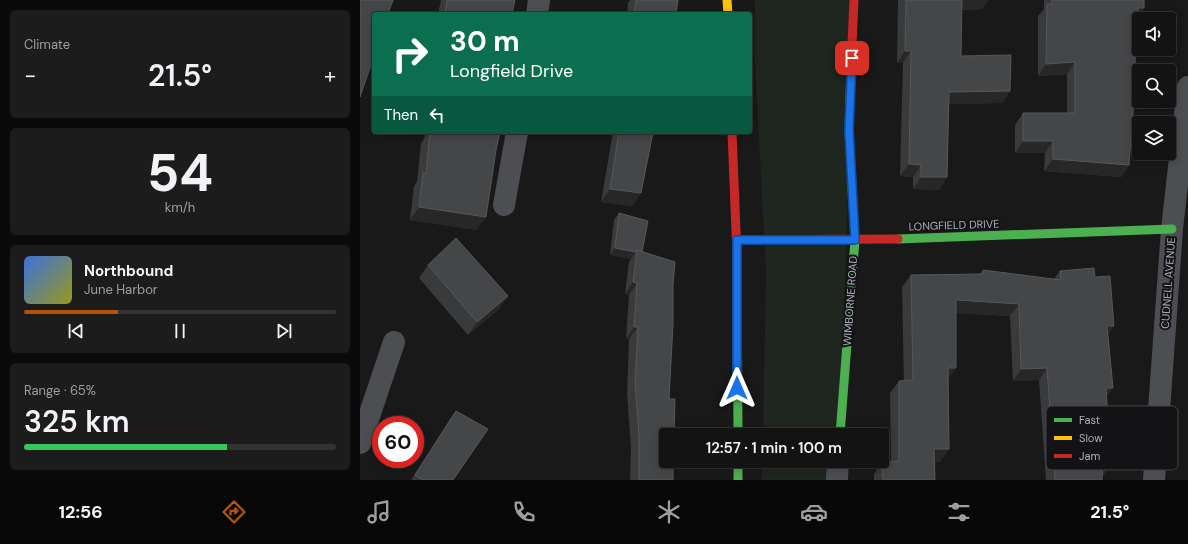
<!DOCTYPE html>
<meta charset="utf-8">
<style>
:root{--surface:#131313;--page:#1c1c1c;--text:#f1f3f6;--muted:#9d9ea0;--line:#323233;--accent:#b45309}
body{margin:0;font-family:"DM Sans",sans-serif;background:var(--page);color:var(--text);height:100vh;display:flex;flex-direction:column;font-size:15px;white-space:nowrap}
*{box-sizing:border-box;margin:0}
p{font-size:13px;color:var(--muted)}
.icon{flex:none;width:22px;height:22px;fill:none;stroke:currentColor;stroke-width:2;stroke-linecap:round;stroke-linejoin:round}
.map{position:relative;flex:1;overflow:hidden}
.side{display:flex;flex-direction:column;gap:10px;padding:10px;background:#0a0a0a;width:360px}
.side>*{flex:none}
.guide{position:absolute;left:12px;top:12px;width:380px;height:122px;border-radius:4px;box-shadow:0 2px 10px #0003,0 0 0 1px var(--line);background:#0b6e4f;color:#fff;overflow:hidden}
.tools{position:absolute;left:772px;top:12px;display:grid;gap:8px}
.tools a{display:grid;place-items:center;width:44px;height:44px;border-radius:4px;background:var(--surface);box-shadow:0 2px 10px #0003,0 0 0 1px var(--line);font-size:20px}
.speed{position:absolute;left:12px;top:416px;display:flex;gap:8px;font-size:20px;font-weight:700;text-align:center}
.speed>*{display:grid;place-content:center;width:52px;height:52px;border-radius:50%;background:var(--surface);box-shadow:0 2px 10px #0003,0 0 0 1px var(--line);line-height:1}
.speed .limit{border:6px solid #d22;background:#fff;color:#111}
.pin{position:absolute;display:grid;place-items:center;width:34px;height:34px;color:#fff;margin:-17px;border-radius:8px;box-shadow:0 2px 6px #0006}
.me{position:absolute;width:44px;margin:-22px;rotate:0deg;stroke-linejoin:round;filter:drop-shadow(0 0 3px #0008)}
.turn{display:flex;align-items:center;gap:14px;height:84px;padding:0 12px;font-size:18px}
.turn .icon{width:52px;height:52px;stroke-width:2.5}
.turn b{display:block;font-size:28px;line-height:34px}
.then{display:flex;align-items:center;height:38px;padding:0 12px;background:#0003;gap:8px;font-size:15px}
.big{font-size:30px;font-weight:600;line-height:1.1}
.side .widget{flex:1;display:flex;flex-direction:column;justify-content:center;gap:6px;min-width:0;padding:0 14px;border-radius:6px;background:var(--page)}
.side .dial{align-items:center;gap:0}
.dial b{font-size:52px;line-height:1}
.song{display:flex;align-items:center;gap:12px}
.cover{width:48px;height:48px;border-radius:6px;background:linear-gradient(135deg,hsl(220 70% 55%),hsl(60 70% 35%))}
.played{height:4px;border-radius:2px;background:linear-gradient(90deg,var(--accent) 30%,var(--line) 30%)}
.keys{display:flex;justify-content:space-around;direction:ltr}
.heat{display:flex;justify-content:space-between;align-items:center;font-size:22px;direction:ltr}
.charge{height:6px;border-radius:3px;background:linear-gradient(90deg,#34c759 65%,var(--line) 0)}
.trip{position:absolute;left:299px;top:428px;width:230px;height:40px;border-radius:4px;background:var(--surface);box-shadow:0 2px 10px #0003,0 0 0 1px var(--line);font-weight:600;line-height:40px;text-align:center}
.tabs{display:flex;height:64px;justify-content:space-around;align-items:center;background:#080808;color:var(--muted)}
.tabs .icon{width:28px;height:28px}
.tabs .on{color:var(--accent)}
.tabs b{font-size:18px;color:var(--text)}
main{display:flex;flex:1;min-height:0}
.map>svg:first-child{display:block}
</style>
<main>
<section class="side">
<div class="widget"><p>Climate</p>
<div class="heat"><a>−</a><b class="big">21.5°</b><a>+</a></div>
</div>
<div class="widget dial"><b>54</b><p>km/h</p></div>
<div class="widget">
<div class="song"><i class="cover"></i><div><b>Northbound</b><p>June Harbor</p></div></div>
<div class="played"></div>
<div class="keys"><svg class="icon" aria-label="previous" viewBox="0 0 24 24"><path d="M18 5L8 12l10 7zM5 5v14"/></svg><svg class="icon" aria-label="pause" viewBox="0 0 24 24"><path d="M8 5v14M16 5v14"/></svg><svg class="icon" aria-label="next" viewBox="0 0 24 24"><path d="M6 5l10 7-10 7zM19 5v14"/></svg></div>
</div>
<div class="widget"><p>Range · 65%</p><b class="big">325 km</b><div class="charge"></div></div>
</section>
<div class="map">
<svg width="828" height="480" viewBox="0 0 828 480">
<rect width="100%" height="100%" fill="#191919"/>
<!-- green -->
<g fill="#1e261f">
<path d="M395,0H494L480,435H403L406,271L394,43Z"/>
<path d="M402,461H478L477,480H402Z"/>
</g>
<g fill="none" stroke-linecap="round" stroke-linejoin="round">
<!-- street -->
<g stroke="#4c4e52" stroke-width="22">
<path d="M177,14L179,0"/>
<path d="M144,205L157,132"/>
<path d="M0,443L34,342"/>
<path d="M477,479L478,461"/>
<path d="M794,480L812,229L828,87"/>
</g>
<!-- fast -->
<g stroke="#4caf50" stroke-width="9">
<path d="M538,239L812,229"/>
<path d="M377,256L378,435"/>
<path d="M480,435L495,240L489,130L491,66"/>
<path d="M378,461V480"/>
</g>
<!-- slow -->
<path stroke="#ffc107" stroke-width="9" d="M367,0L368,14"/>
<!-- jam -->
<g stroke="#c62828" stroke-width="9">
<path d="M491,66L494,0"/>
<path d="M372,132L377,256"/>
<path d="M377,240L538,239"/>
</g>
</g>
<!-- wall -->
<g fill="#393a3b">
<path d="M81,0H155L152,14H78Z"/>
<path d="M270,0H318L316,14H267L268,3Z"/>
<path d="M538,0H628L622,9L601,10V56L650,91L642,103L589,104L587,177L579,190L553,189V177L540,176L543,63H537Z"/>
<path d="M684,0H784V8L778,17L775,58L776,100L774,103L769,165L761,177L684,171L685,153H655V125L663,113H707V74L678,76V16L684,9Z"/>
<path d="M66,132H140L117,230L50,220L54,186L57,182L61,143L64,139Z"/>
<path d="M253,132H293L281,193L272,206L241,202Z"/>
<path d="M259,213L282,252L313,285L309,399L313,480H270L271,448L267,394L269,339H266L269,295L265,294L269,262L271,259L250,255L254,220Z"/>
<path d="M68,265L139,309L108,335L59,278Z"/>
<path d="M623,270L694,279L700,271L735,277L754,326L748,334L753,388L746,397L751,465L742,477V480H686L679,380L653,381L650,316L596,313L588,380L580,462L575,461V480H514V474L522,462L531,461L530,393L539,381H544L542,287L551,275L620,274Z"/>
<path d="M96,411L93,480H51L87,424Z"/>
</g>
<!-- shaded-wall -->
<g fill="#272727">
<path d="M600,0H628L622,9L593,10Z"/>
<path d="M778,8H784L775,20Z"/>
<path d="M545,51H551L543,63H537Z"/>
<path d="M775,53H778L770,65Z"/>
<path d="M715,62L707,74L678,76L686,64Z"/>
<path d="M650,91L642,103L581,104L589,92Z"/>
<path d="M663,141H693L685,153H655Z"/>
<path d="M693,159L769,165L761,177L684,171Z"/>
<path d="M549,164L561,165L553,177L540,176Z"/>
<path d="M561,177H587L579,190L553,189Z"/>
<path d="M250,189L281,193L272,206L241,202Z"/>
<path d="M59,207L126,217L117,230L50,220Z"/>
<path d="M255,248L276,252L271,259L250,255Z"/>
<path d="M273,282L277,283L269,295L265,294Z"/>
<path d="M148,296L139,309L108,335L117,322Z"/>
<path d="M596,300L659,304L650,316L587,313Z"/>
<path d="M747,326H754L745,338Z"/>
<path d="M274,327H278L269,339H266Z"/>
<path d="M588,368H596L588,380Z"/>
<path d="M687,368L679,380L653,381L661,369Z"/>
<path d="M746,388H753L744,400Z"/>
<path d="M574,449H589L580,462L566,461Z"/>
<path d="M743,465H751L742,477Z"/>
</g>
<!-- building -->
<g fill="#454648" stroke="#55575a">
<path d="M0,0H33L28,14H14V56L0,97Z"/>
<path d="M87,0H155L152,14H85Z"/>
<path d="M276,0H318L316,14H274Z"/>
<path d="M546,0H602L601,56L651,55L650,91L589,92L587,177H561V165L549,164L551,51H545Z"/>
<path d="M692,0H784V8H778V53H775L776,100H774L769,165L693,159V141H663V113H715V62L686,64L687,4H692Z"/>
<path d="M70,132H140L136,150L126,217L59,207L63,173L66,174Z"/>
<path d="M259,132H293L281,193L250,189Z"/>
<path d="M259,213L288,221L282,252L277,250L276,252L255,248Z"/>
<path d="M96,238L148,296L117,322L68,265Z"/>
<path d="M277,250L315,262L313,285V324L309,399H315L314,435H306V461H313V480H279V436L275,382L278,327H274L277,283L273,282Z"/>
<path d="M734,268L735,277L750,276L754,326H747L753,388H746L751,465H743L742,480H695L687,368L661,369L659,304L596,300V368H588L589,449H574L575,480H523L522,462L539,461V381L553,380L551,275L623,274V270L701,280L700,271Z"/>
<path d="M96,411L128,429L93,480H63L55,475Z"/>
</g>
<g fill="none" stroke-linecap="round" stroke-linejoin="round">
<!-- route casing -->
<g stroke="#114b97" stroke-width="10">
<path id="route" d="M377,388V240H495L489,130L492,58"/>
</g>
<!-- route -->
<use href="#route" stroke="#1a73e8" stroke-width="7"/>
</g>
<g text-anchor="middle" dominant-baseline="central" stroke-width="4" stroke-linejoin="round" paint-order="stroke">
<!-- street labels -->
<g font-size="11" fill="#a9afba" stroke="#131315">
<text transform="translate(594 225) rotate(-2)">LONGFIELD DRIVE</text>
<text transform="translate(808 283) rotate(-86)">CUDNELL AVENUE</text>
<text transform="translate(490 301) rotate(-86)">WIMBORNE ROAD</text>
</g>
</g>
<!-- legend -->
<rect x="686" y="406" width="132" height="64" rx="6" fill="#131315" stroke="#404247" stroke-width="1"/>
<rect x="694" y="418" width="18" height="4" fill="#4caf50"/>
<rect x="694" y="436" width="18" height="4" fill="#ffc107"/>
<rect x="694" y="454" width="18" height="4" fill="#c62828"/>
<g font-size="11" fill="#a9afba">
<text x="719" y="424">Fast</text>
<text x="719" y="442">Slow</text>
<text x="719" y="460">Jam</text>
</g>
</svg>
<div class="tools">
<a><svg class="icon" aria-label="sound" viewBox="0 0 24 24"><path d="M4 9h4l5-4v14l-5-4H4zM17 9q2 3 0 6"/></svg></a>
<a><svg class="icon" aria-label="search" viewBox="0 0 24 24"><circle cx="10" cy="10" r="6"/><path d="M15 15l6 6"/></svg></a>
<a><svg class="icon" aria-label="layers" viewBox="0 0 24 24"><path d="M12 4l9 5-9 5-9-5zM3 14l9 5 9-5"/></svg></a>
</div>
<div class="speed"><div class="limit">60</div></div>
<div class="pin" style="left:492px;top:58px;background:#d93025"><svg class="icon" aria-label="arrive" viewBox="0 0 24 24"><path d="M6 21V4h12l-3 4 3 4H6"/></svg></div>
<svg class="me" style="left:377px;top:388px" viewBox="-20 -20 40 40"><path d="M0-17L14 15 0 8-14 15z" fill="#1a73e8" stroke="#fff" stroke-width="4"/></svg>
<div class="trip">12:57 · 1 min · 100 m</div>
<div class="guide">
<div class="turn"><svg class="icon" aria-label="right" viewBox="0 0 24 24"><path d="M7 20v-9h11M14 6l5 5-5 5"/></svg><div><b>30 m</b>Longfield Drive</div></div>
<div class="then">Then<svg class="icon" aria-label="left" viewBox="0 0 24 24"><path d="M17 20v-9H6M10 6l-5 5 5 5"/></svg></div>
</div>
</div>
</main>
<nav class="tabs">
<b>12:56</b>
<svg class="icon on" aria-label="directions" viewBox="0 0 24 24"><path d="M12 3l9 9-9 9-9-9zM9 14v-3h6M13 9l2 2-2 2"/></svg>
<svg class="icon" aria-label="music" viewBox="0 0 24 24"><path d="M9 18V5l10-2v13"/><circle cx="6" cy="18" r="3"/><circle cx="16" cy="16" r="3"/></svg>
<svg class="icon" aria-label="phone" viewBox="0 0 24 24"><path d="M5 4h4l2 5-3 2q2 4 5 5l2-3 5 2v4C11 20 4 13 5 4z"/></svg>
<svg class="icon" aria-label="climate" viewBox="0 0 24 24"><path d="M12 3v18M4 7l16 10M4 17L20 7"/></svg>
<svg class="icon" aria-label="car" viewBox="0 0 24 24"><path d="M5 17H2v-5l4-1 3-4h7l3 4 3 1v5h-3M9 17h6M6 11h13"/><circle cx="7" cy="17" r="2"/><circle cx="17" cy="17" r="2"/></svg>
<svg class="icon" aria-label="filters" viewBox="0 0 24 24"><path d="M4 7h16M4 17h16"/><circle cx="9" cy="7" r="2"/><circle cx="15" cy="17" r="2"/></svg>
<b>21.5°</b>
</nav>
